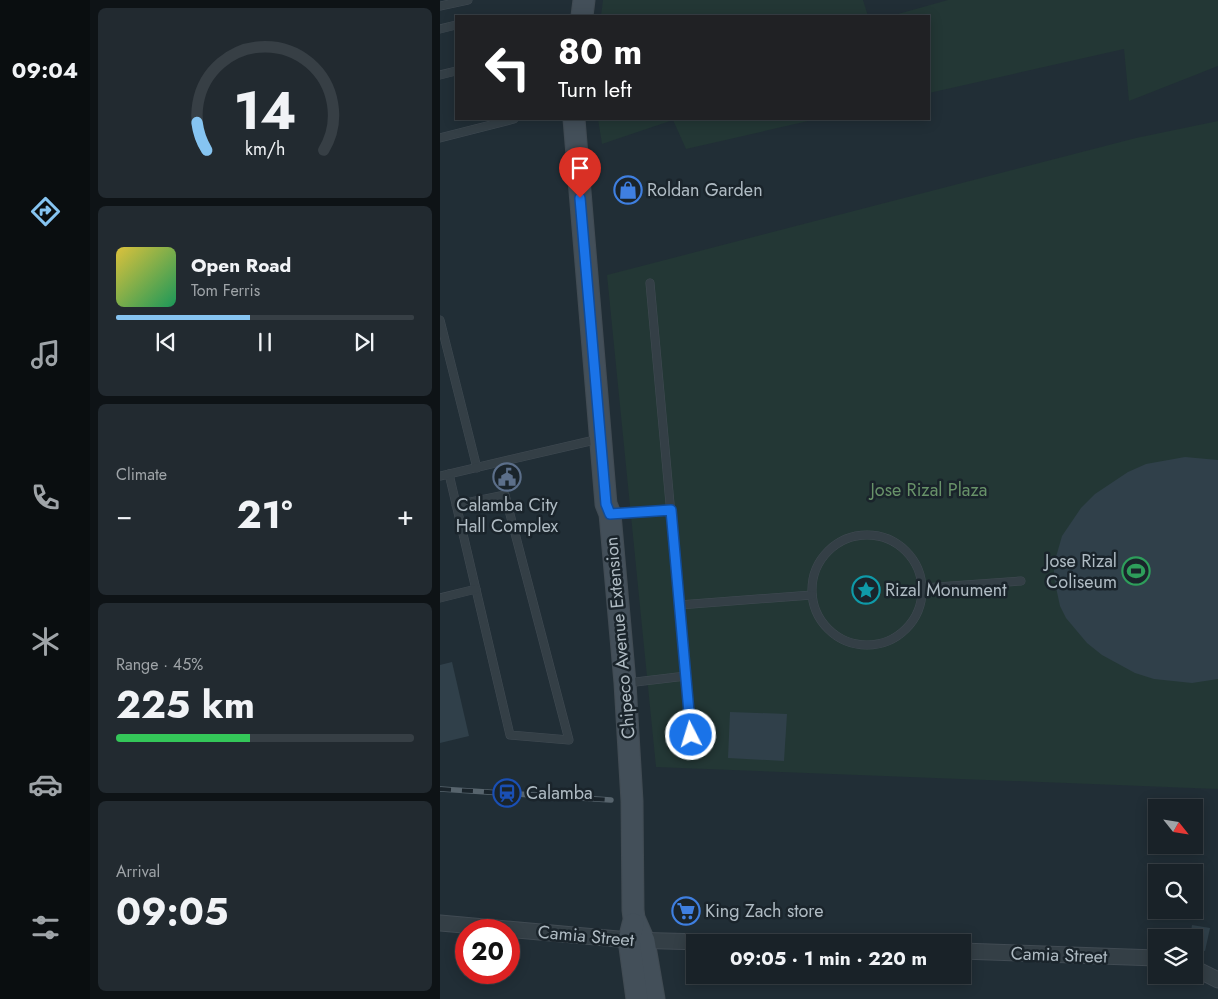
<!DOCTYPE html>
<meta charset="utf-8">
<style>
:root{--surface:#192228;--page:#222a30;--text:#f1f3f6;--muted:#9fa4a8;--line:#373f45;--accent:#86c4f1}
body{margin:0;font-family:Jost,sans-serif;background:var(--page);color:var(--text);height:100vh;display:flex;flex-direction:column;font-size:19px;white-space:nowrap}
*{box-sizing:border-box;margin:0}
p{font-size:16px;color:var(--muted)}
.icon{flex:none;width:28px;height:28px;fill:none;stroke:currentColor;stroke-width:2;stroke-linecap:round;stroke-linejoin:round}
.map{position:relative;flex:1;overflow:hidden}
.sheet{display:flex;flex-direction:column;gap:8px;padding:8px;background:#0e1316;width:350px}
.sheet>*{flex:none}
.top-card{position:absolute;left:15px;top:15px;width:475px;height:105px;border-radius:0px;box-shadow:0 2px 12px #0003,0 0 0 1px var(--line);background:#202124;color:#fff;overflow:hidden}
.needle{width:32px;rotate:120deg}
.fabs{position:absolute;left:708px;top:799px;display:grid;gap:10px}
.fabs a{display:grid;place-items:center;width:55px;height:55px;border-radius:0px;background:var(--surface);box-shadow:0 2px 12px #0003,0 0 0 1px var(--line);font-size:25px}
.speed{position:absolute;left:15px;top:919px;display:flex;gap:10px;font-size:25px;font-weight:700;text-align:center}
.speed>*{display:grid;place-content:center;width:65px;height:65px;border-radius:50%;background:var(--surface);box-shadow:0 2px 12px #0003,0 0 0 1px var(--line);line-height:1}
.speed .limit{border:8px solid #d22;background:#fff;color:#111}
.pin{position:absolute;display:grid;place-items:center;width:42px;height:42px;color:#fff;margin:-51px -21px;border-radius:50% 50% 50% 0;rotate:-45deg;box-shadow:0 0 5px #0007}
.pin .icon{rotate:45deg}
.me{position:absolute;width:55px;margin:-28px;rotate:355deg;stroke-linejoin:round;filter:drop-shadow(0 0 4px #0008)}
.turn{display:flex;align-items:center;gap:18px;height:105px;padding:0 20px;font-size:22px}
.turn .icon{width:65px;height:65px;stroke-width:2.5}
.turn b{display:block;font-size:35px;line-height:42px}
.big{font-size:38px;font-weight:700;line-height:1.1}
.sheet .widget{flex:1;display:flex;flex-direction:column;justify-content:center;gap:8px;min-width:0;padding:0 18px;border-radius:8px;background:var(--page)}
.sheet .dial{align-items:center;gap:0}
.dial svg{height:130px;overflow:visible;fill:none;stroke:var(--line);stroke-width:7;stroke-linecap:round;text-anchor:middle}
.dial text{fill:var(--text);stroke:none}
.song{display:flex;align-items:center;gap:15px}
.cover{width:60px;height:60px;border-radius:8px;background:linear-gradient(135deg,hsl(50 70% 55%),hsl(150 70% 35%))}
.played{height:5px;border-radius:2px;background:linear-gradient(90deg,var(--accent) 45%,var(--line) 45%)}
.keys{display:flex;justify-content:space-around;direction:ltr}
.heat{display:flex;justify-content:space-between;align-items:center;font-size:28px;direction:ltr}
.charge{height:8px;border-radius:4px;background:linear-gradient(90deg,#34c759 45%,var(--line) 0)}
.trip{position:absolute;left:246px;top:934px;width:285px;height:50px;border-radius:0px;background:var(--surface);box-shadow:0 2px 12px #0003,0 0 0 1px var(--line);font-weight:700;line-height:50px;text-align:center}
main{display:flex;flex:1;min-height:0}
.tab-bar{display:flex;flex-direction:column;width:90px;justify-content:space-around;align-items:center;background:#0a0e10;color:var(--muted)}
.tab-bar .icon{width:35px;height:35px}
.tab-bar .active{color:var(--accent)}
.tab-bar b{font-size:22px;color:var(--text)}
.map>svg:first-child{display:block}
</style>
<main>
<nav class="tab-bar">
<b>09:04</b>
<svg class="icon active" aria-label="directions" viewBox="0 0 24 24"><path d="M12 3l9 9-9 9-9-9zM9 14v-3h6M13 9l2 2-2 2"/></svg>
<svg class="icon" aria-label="music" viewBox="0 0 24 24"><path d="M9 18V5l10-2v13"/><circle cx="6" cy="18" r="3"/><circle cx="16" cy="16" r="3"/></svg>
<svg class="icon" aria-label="phone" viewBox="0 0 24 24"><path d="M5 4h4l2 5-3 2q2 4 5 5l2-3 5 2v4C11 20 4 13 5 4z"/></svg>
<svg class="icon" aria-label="climate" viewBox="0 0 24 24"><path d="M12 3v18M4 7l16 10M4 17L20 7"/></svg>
<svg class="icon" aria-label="car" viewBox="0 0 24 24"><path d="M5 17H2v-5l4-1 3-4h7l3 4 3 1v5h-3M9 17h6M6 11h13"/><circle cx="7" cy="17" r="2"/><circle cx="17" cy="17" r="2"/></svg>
<svg class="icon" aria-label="filters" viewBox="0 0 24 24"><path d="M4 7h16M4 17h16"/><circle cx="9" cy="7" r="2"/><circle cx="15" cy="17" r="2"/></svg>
</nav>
<section class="sheet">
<div class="widget dial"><svg viewBox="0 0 100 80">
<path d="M14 69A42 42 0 1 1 86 69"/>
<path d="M14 69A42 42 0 0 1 8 52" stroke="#86c4f1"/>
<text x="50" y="56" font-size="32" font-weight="700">14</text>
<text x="50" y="72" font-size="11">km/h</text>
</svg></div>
<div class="widget">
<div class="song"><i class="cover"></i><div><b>Open Road</b><p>Tom Ferris</p></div></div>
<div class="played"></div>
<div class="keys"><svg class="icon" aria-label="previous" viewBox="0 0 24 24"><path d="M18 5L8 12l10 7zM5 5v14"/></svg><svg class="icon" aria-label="pause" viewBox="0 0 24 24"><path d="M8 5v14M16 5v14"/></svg><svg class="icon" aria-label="next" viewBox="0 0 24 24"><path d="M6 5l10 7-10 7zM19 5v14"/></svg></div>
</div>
<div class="widget"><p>Climate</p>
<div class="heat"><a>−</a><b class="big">21°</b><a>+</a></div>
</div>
<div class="widget"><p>Range · 45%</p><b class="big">225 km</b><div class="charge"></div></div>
<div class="widget"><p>Arrival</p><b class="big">09:05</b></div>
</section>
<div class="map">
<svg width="778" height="999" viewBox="0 0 778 999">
<rect width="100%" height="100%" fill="#212e36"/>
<!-- green -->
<g fill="#233735">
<path d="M163,0H423L428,16H161Z"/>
<path d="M508,0H778V66L689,101L684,49L489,93V16H451Z"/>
<path d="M158,119H377L246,149L233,120L162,144Z"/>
<path d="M778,121V789L216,767L167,275L696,138Z"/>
</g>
<!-- building -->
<g fill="#30404a">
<path d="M745,457L778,460V679L752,683L714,679L695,673L662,655L647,643L626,618L620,606L614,578V564L622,536L641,508L655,494L688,472L706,464Z"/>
<path d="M12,662L29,736L0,743V665Z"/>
<path d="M290,712L347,714L344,761L288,758Z"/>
<path d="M752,925L770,928L765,951L754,949V938H750Z"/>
</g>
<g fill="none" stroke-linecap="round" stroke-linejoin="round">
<!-- service casing -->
<g stroke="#414b53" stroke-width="9">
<g id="service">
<path d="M0,6L28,0"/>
<path d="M0,29L16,25"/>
<path d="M0,75L16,71"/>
<path d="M0,138L74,119"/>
<path d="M210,283L251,735"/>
<path d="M0,320L37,468"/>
<path d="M9,474L70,735L129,740L65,495L16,505"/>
<path d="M0,476L159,439"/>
<path d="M172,514L231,510"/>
<circle cx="427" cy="590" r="55"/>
<path d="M483,588L581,581"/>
<path d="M0,598L36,589"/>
<path d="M239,605L372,595"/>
<path d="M187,683L246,676"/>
</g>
</g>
<!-- minor casing -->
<g stroke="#414b53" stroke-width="17">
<g id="minor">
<path d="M0,923L189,940L262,942"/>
<path d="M522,951L716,958"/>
<path d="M754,968L778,980"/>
</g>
</g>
<!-- secondary casing -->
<g stroke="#414b53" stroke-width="23">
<g id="secondary">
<path d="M142,16L144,0"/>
<path d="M134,119L166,504L170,514L185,683L192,801L193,910L194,918L204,941L214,999"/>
<path d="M193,924L189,940L197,999"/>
</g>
</g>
<!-- service -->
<use href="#service" stroke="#343f46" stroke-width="8"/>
<!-- minor -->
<use href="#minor" stroke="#343f46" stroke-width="15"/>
<!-- secondary -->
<use href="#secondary" stroke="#434f59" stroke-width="21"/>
<!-- rail casing -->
<g stroke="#57646d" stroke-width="5.5">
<path id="rail" d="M0,789L171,800"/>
</g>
<!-- rail -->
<use href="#rail" stroke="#1a242b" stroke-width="4" stroke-dasharray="11" stroke-linecap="butt"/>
</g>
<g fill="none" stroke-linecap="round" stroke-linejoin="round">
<!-- route casing -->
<g stroke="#114b97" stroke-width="12">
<path id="route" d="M140,198L166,504L170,514L231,510L251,735"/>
</g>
<!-- route -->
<use href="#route" stroke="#1a73e8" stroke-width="9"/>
</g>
<!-- icons -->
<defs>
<g id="shop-ring" transform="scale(1.4375)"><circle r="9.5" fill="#1a242b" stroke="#3f7fe0" stroke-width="1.5"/><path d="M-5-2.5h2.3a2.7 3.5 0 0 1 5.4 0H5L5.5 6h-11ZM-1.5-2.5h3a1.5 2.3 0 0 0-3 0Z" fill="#3f7fe0"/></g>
<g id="civic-ring" transform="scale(1.4375)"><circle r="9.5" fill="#1a242b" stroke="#5c6f8a" stroke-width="1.5"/><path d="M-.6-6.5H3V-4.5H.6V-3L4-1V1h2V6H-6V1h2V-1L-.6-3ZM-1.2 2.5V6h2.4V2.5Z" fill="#5c6f8a"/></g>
<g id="stadium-ring" transform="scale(1.4375)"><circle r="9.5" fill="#1a242b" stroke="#2e9e5b" stroke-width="1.5"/><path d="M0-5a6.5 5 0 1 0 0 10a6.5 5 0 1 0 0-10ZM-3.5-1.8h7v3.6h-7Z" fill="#2e9e5b"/></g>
<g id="sight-ring" transform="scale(1.4375)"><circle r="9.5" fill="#1a242b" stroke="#0f9aa8" stroke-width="1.5"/><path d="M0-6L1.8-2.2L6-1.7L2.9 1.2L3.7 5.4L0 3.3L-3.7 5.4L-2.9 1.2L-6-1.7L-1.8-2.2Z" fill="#0f9aa8"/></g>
<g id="station-ring" transform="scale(1.4375)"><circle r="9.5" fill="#1a242b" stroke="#1a4fb4" stroke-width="1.5"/><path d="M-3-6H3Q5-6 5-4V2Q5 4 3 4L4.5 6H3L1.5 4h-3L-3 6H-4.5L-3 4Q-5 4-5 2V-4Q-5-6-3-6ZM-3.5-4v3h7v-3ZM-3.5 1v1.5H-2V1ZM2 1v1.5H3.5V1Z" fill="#1a4fb4"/></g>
<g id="supermarket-ring" transform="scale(1.4375)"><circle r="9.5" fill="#1a242b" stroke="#3f7fe0" stroke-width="1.5"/><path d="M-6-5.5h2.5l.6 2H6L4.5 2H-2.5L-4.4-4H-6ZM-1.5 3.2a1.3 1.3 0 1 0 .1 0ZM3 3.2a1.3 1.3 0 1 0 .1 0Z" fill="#3f7fe0"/></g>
</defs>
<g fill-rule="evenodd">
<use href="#shop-ring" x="188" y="190"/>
<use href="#civic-ring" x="67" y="477"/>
<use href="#stadium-ring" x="696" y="571"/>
<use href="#sight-ring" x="426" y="590"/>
<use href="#station-ring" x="67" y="793"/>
<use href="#supermarket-ring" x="246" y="911"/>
</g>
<g text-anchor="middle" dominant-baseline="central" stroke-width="5" stroke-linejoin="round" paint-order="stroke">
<!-- poi labels -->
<g font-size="18" fill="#afbbc3" stroke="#1a242b" text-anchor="start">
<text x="207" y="190">Roldan Garden</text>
<text x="67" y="505" text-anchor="middle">Calamba City<tspan x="67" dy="21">Hall Complex</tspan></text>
<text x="677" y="561" text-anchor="end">Jose Rizal<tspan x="677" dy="21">Coliseum</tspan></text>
<text x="445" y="590">Rizal Monument</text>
<text x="86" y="793">Calamba</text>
<text x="265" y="911">King Zach store</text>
</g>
<!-- park labels -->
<g font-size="18" fill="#689269" stroke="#1a242b">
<text x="489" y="490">Jose Rizal Plaza</text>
</g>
<!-- street labels -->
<g font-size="18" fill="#afbbc3" stroke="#1a242b">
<text transform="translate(180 638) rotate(-95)">Chipeco Avenue Extension</text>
<text transform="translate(146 936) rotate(5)">Camia Street</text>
<text transform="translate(619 955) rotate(2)">Camia Street</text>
</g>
</g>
</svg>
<div class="fabs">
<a><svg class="needle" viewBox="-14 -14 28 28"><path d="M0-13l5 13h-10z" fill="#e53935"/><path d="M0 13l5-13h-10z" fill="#9fa4a8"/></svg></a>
<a><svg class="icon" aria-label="search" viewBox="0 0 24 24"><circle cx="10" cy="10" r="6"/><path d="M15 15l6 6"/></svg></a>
<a><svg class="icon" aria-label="layers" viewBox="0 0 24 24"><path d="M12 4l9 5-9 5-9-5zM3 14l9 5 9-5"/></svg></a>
</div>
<div class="speed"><div class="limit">20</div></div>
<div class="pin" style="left:140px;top:198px;background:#d93025"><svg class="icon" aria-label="arrive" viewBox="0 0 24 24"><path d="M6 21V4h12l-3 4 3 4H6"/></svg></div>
<svg class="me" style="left:251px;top:735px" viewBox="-20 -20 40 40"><circle r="17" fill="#1a73e8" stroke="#fff" stroke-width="3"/><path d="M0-11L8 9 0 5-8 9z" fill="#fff"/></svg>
<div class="trip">09:05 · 1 min · 220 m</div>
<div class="top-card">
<div class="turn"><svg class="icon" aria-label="left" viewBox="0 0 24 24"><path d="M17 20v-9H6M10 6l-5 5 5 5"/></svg><div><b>80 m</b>Turn left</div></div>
</div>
</div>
</main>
